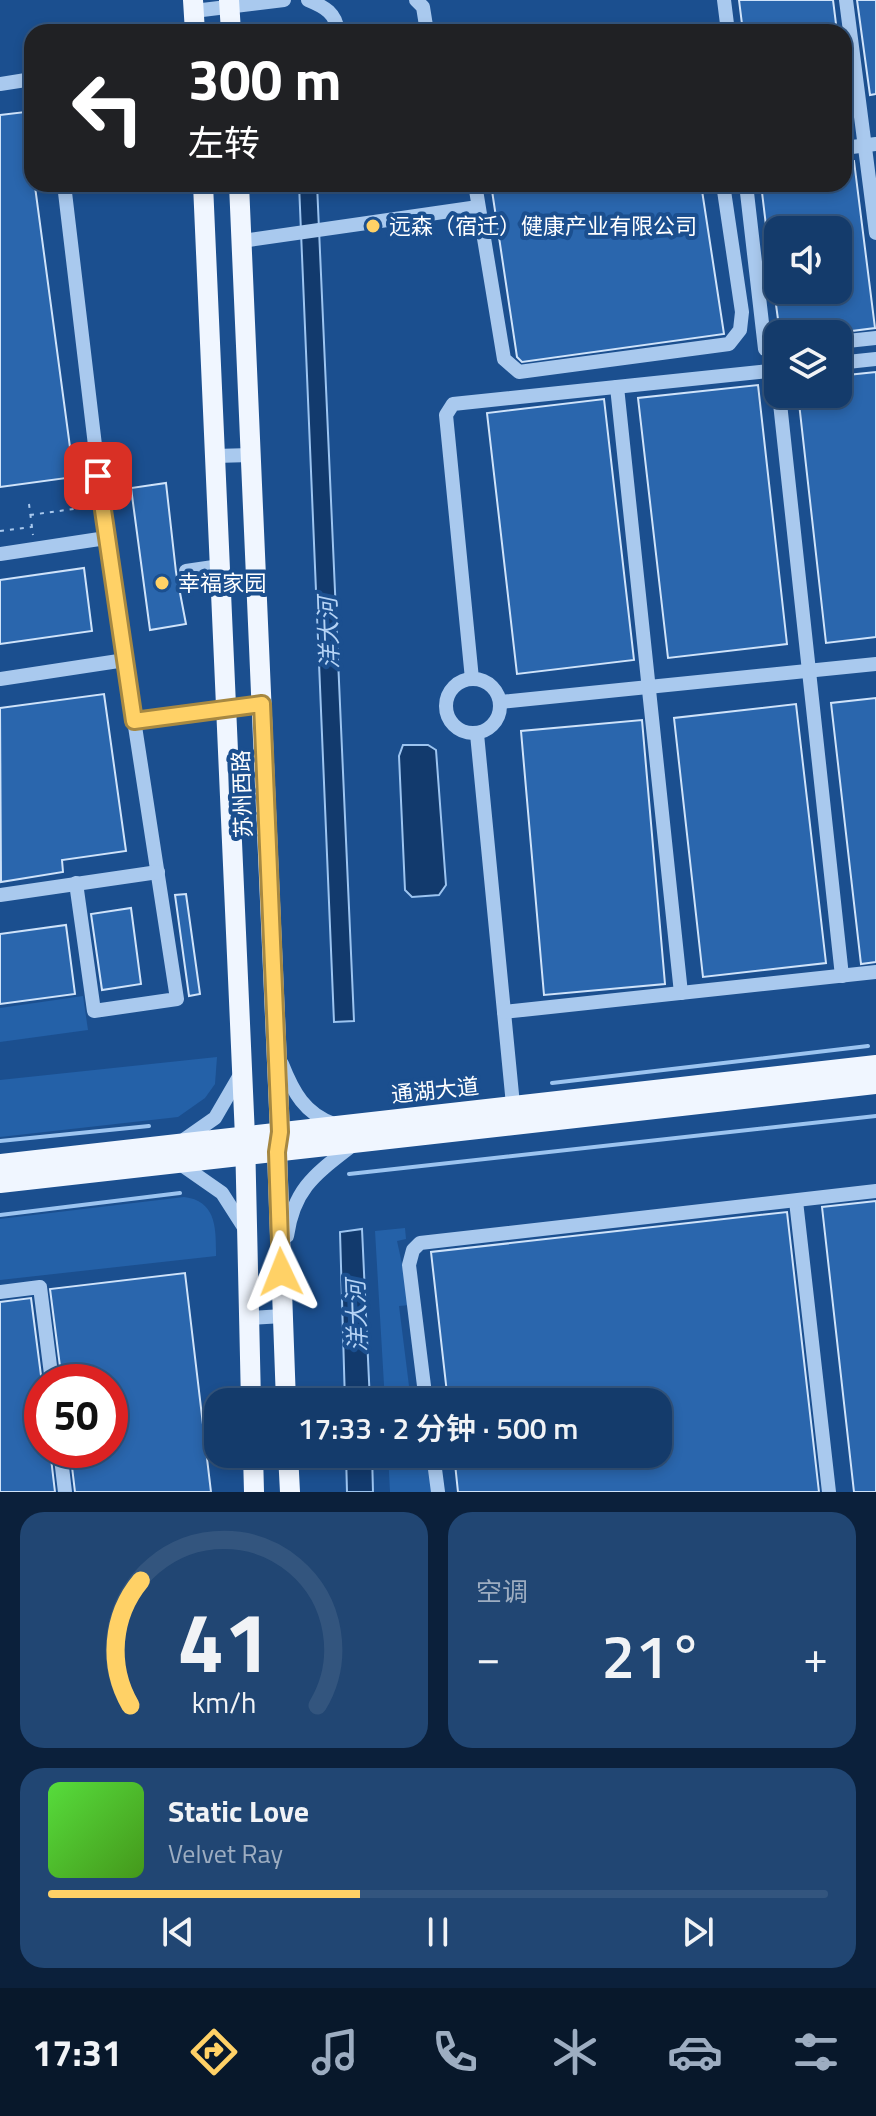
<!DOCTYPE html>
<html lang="zh">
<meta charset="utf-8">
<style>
:root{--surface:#143b6b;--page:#214673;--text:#f1f3f6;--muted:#9dadc1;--line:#33557e;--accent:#ffd166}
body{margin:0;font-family:"Titillium Web","Noto Sans SC",sans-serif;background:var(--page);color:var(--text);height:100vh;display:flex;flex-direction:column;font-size:30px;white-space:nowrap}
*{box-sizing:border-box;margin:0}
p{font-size:26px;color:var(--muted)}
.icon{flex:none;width:44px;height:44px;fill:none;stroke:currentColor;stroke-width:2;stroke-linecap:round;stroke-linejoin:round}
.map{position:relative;height:1492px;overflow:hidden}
.drawer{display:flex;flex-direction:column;gap:20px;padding:20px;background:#0b203b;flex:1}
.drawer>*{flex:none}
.banner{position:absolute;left:24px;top:24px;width:828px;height:168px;border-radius:24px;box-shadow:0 4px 12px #0003,0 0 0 2px var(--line);background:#202124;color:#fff;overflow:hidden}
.fabs{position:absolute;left:764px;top:216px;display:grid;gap:16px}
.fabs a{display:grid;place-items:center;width:88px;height:88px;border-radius:16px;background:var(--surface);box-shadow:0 4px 12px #0003,0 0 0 2px var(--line);font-size:40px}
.speed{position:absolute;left:24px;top:1364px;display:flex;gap:16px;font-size:40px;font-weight:700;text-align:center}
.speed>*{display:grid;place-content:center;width:104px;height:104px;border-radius:50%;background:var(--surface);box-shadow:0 4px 12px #0003,0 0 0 2px var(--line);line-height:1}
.speed .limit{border:12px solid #d22;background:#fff;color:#111}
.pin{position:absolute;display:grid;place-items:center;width:68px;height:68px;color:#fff;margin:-34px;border-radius:16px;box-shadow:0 4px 12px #0006}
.me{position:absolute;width:88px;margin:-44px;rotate:358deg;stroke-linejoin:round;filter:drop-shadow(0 0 6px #0008)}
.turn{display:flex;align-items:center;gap:28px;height:168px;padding:0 32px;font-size:36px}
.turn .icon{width:104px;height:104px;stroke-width:2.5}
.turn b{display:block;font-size:56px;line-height:68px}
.big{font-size:60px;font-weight:600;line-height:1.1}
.drawer .card{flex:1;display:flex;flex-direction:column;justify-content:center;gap:12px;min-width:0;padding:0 28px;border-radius:24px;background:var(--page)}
.drawer .dial{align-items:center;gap:0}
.dial svg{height:208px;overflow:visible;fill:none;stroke:var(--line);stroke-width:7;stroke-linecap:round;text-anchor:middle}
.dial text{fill:var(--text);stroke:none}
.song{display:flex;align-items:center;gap:24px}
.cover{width:96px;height:96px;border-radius:12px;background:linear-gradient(135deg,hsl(110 70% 55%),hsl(100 70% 35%))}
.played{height:8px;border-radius:4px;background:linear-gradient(90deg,var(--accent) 40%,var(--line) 40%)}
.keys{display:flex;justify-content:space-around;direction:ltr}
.heat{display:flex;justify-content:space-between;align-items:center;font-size:44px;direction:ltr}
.drawer .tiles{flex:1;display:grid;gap:20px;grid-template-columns:1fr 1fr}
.card:last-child{grid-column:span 2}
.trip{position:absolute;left:204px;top:1388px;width:468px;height:80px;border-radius:24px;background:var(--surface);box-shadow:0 4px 12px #0003,0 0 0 2px var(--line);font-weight:600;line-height:80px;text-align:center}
.tabs{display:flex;height:128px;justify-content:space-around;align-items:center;background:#08182b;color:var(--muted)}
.tabs .icon{width:56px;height:56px}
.tabs .current{color:var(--accent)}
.tabs b{font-size:36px;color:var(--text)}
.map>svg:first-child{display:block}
</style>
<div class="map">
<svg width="876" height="1492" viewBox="0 0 876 1492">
<rect width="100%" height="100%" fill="#1b4f8f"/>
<!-- green -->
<g fill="#2461a8">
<path d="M83,996L88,1030L0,1042V1008Z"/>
<path d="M217,1057L215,1084L205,1098L178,1117L0,1137V1080Z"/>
<path d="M184,1197C217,1201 216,1229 216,1256L0,1280V1219Z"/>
<path d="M405,1228L406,1239L397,1241L411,1305L399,1306L411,1402H385L375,1231Z"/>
<path d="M388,1454H418L419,1466L431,1465L434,1492H390Z"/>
</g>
<!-- water -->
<g fill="#123a6d" stroke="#9cc4f0" stroke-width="2">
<path d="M299,184H317L354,1021L334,1022Z"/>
<path d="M403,745H428L436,750L446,885L439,895L412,897L405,890L399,756Z"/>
<path d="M362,1229L370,1402H345L340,1232Z"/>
<path d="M346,1454H372L373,1492H347Z"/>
</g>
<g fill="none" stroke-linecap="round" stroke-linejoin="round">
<!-- stream -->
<g stroke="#9cc4f0" stroke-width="4">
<path d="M552,1083L868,1046"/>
<path d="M0,1141L149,1126"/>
<path d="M349,1174L876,1116"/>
<path d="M0,1215L180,1193"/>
</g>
</g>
<!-- building -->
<g fill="#2a66ad" stroke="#cfe3fa" stroke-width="2">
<path d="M739,0H833L837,32H743Z"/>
<path d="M857,0H876V94L870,95Z"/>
<path d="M25,112L74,477L0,487V115Z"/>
<path d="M854,161L875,328L828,334H780L774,290H838V230H778V267H771L761,184H844V162Z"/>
<path d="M491,184H701L724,334L522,362L517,357Z"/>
<path d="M876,372V637L826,643L798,394H838V376Z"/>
<path d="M758,385L787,644L668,658L638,398Z"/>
<path d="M604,399L634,660L517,674L487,413Z"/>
<path d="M166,483L176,572L186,624L150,630L131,488Z"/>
<path d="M84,568L92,631L0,644V580Z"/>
<path d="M104,694L126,851L62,860L63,872L1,882L0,708Z"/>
<path d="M876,698V962L861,964L831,703Z"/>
<path d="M796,704L826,963L703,977L674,718Z"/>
<path d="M642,720L665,984L544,995L521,731Z"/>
<path d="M186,894L200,994L189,996L175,895Z"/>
<path d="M131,908L141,984L102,990L91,914Z"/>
<path d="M66,925L75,994L0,1004V934Z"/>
<path d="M876,1201V1492H854L822,1207Z"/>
<path d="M787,1212L819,1492H458L454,1454H658V1402H448L431,1252Z"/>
<path d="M185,1273L211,1492H75L70,1450H110V1382H62L50,1289Z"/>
<path d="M31,1298L42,1383V1450H50L55,1492H0V1302Z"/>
</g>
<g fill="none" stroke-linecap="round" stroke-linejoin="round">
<!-- path -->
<g stroke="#a9c9ee" stroke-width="2" stroke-dasharray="4 6" stroke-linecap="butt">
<path d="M29,504L33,535"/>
<path d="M30,515L88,507"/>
<path d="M0,531L31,527"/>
</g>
<!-- minor -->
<g stroke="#a9c9ee" stroke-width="14">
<path d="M308,0C325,7 336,13 338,32"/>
<path d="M416,0L423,7L427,32"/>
<path d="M724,0L728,32"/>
<path d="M846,0L876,233"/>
<path d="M194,11L284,0"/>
<path d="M0,84L32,79"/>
<path d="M844,148L876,144"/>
<path d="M64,184L106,538"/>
<path d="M475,184L504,359L519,372L729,344L740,330L742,312L723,184"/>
<path d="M746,184L765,349L778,348"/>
<path d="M242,241L478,207"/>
<path d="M838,342L876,338"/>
<path d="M838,363L876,359"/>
<path d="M617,387L681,993"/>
<path d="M779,394L842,976"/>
<path d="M215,456L251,455"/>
<path d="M0,554L106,538L177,999L94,1011L76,883"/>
<path d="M186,571L220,566"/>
<circle cx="473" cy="706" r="27"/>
<path d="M0,679L125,660"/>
<path d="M472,679L446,415L453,404L778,370"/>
<path d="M500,702L876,664"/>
<path d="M134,721L262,704"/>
<path d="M477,734L514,1115"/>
<path d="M0,895L158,872"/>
<path d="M504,1012L876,972"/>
<path d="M282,1064C293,1092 305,1114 334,1124"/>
<path d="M185,1139L215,1118L240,1075"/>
<path d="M179,1163L222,1193L245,1229"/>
<path d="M796,1201L829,1492"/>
<path d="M287,1236C294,1187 317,1173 354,1144"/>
<path d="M0,1292L40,1287L52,1382"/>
<path d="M249,1318L283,1316"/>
<path d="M426,1402L409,1265L413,1250L420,1243L876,1191"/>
<path d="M60,1450L65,1492"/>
<path d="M433,1454L438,1492"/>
</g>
<!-- major -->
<g stroke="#f0f6ff" stroke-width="20">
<path d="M193,0L195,32"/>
<path d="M229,0L231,32"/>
<path d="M203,184L245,1137L251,1402"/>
<path d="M239,184L280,1132L277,1152L286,1402"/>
<path d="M0,1164L876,1065"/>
<path d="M0,1183L876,1084"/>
<path d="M253,1454L254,1492"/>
<path d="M288,1454L290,1492"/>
</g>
</g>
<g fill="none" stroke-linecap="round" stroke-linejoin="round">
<!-- route casing -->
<g stroke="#a68842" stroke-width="20">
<path id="route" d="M98,476L134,721L262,704L280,1132L277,1152L281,1272"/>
</g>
<!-- route -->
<use href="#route" stroke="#ffd166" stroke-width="14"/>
</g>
<!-- markers -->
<g fill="#ffd166" stroke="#1b4f8f" stroke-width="3">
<circle cx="373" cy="226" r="8"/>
<circle cx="162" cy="583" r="8"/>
</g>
<g text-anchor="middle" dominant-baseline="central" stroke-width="8" stroke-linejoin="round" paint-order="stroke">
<!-- poi labels -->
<g font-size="22" fill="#fff" stroke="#1b4f8f" text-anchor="start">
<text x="389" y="226">远森（宿迁）健康产业有限公司</text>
<text x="178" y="583">幸福家园</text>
</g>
<!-- street labels -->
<g font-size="22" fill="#fff" stroke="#1b4f8f">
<text transform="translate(242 794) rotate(-92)">苏州西路</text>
<text transform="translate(435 1090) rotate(-6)">通湖大道</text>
</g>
<!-- water labels -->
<g font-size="24" font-style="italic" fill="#b5d3f5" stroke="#1b4f8f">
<text transform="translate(328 633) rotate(-92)">洋大河</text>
<text transform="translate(356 1316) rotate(-92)">洋大河</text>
</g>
</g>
</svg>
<div class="fabs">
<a><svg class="icon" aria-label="sound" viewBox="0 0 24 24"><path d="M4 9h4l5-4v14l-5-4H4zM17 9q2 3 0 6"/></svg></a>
<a><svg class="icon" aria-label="layers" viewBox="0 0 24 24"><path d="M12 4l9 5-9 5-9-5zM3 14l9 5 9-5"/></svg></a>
</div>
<div class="speed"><div class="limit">50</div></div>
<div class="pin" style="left:98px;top:476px;background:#d93025"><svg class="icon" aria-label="arrive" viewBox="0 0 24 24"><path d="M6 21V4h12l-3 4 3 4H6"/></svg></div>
<svg class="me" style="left:281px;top:1272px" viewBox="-20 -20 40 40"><path d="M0-17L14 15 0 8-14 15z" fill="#ffd166" stroke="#fff" stroke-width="4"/></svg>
<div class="trip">17:33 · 2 分钟 · 500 m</div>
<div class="banner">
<div class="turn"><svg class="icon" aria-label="left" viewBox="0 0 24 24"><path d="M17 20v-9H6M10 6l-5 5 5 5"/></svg><div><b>300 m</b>左转</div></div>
</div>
</div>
<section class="drawer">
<div class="tiles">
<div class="card dial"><svg viewBox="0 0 100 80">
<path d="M14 69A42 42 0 1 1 86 69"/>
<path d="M14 69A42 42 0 0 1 18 21" stroke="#ffd166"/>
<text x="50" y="56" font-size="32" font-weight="700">41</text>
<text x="50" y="72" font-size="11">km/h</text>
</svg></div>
<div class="card"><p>空调</p>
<div class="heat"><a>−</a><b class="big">21°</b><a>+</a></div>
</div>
<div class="card">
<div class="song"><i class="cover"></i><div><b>Static Love</b><p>Velvet Ray</p></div></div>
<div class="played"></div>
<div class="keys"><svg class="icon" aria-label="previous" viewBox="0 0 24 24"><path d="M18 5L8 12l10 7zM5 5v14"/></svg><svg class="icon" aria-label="pause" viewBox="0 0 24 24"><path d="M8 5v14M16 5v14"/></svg><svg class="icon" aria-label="next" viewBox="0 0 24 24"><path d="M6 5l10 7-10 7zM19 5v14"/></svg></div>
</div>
</div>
</section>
<nav class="tabs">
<b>17:31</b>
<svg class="icon current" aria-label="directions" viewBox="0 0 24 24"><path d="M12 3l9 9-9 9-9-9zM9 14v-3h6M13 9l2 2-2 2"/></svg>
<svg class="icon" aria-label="music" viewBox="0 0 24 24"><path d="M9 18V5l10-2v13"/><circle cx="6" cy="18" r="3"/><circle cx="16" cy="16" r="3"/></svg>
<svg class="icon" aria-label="phone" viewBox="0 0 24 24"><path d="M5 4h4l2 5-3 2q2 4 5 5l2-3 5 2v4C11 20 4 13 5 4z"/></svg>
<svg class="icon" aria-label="climate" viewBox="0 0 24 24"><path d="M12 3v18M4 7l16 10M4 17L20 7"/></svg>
<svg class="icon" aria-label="car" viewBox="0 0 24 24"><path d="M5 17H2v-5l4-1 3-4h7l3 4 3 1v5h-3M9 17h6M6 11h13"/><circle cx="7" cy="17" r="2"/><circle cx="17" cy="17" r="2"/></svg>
<svg class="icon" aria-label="filters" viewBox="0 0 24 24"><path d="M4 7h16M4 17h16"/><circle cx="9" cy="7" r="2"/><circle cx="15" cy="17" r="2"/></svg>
</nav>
